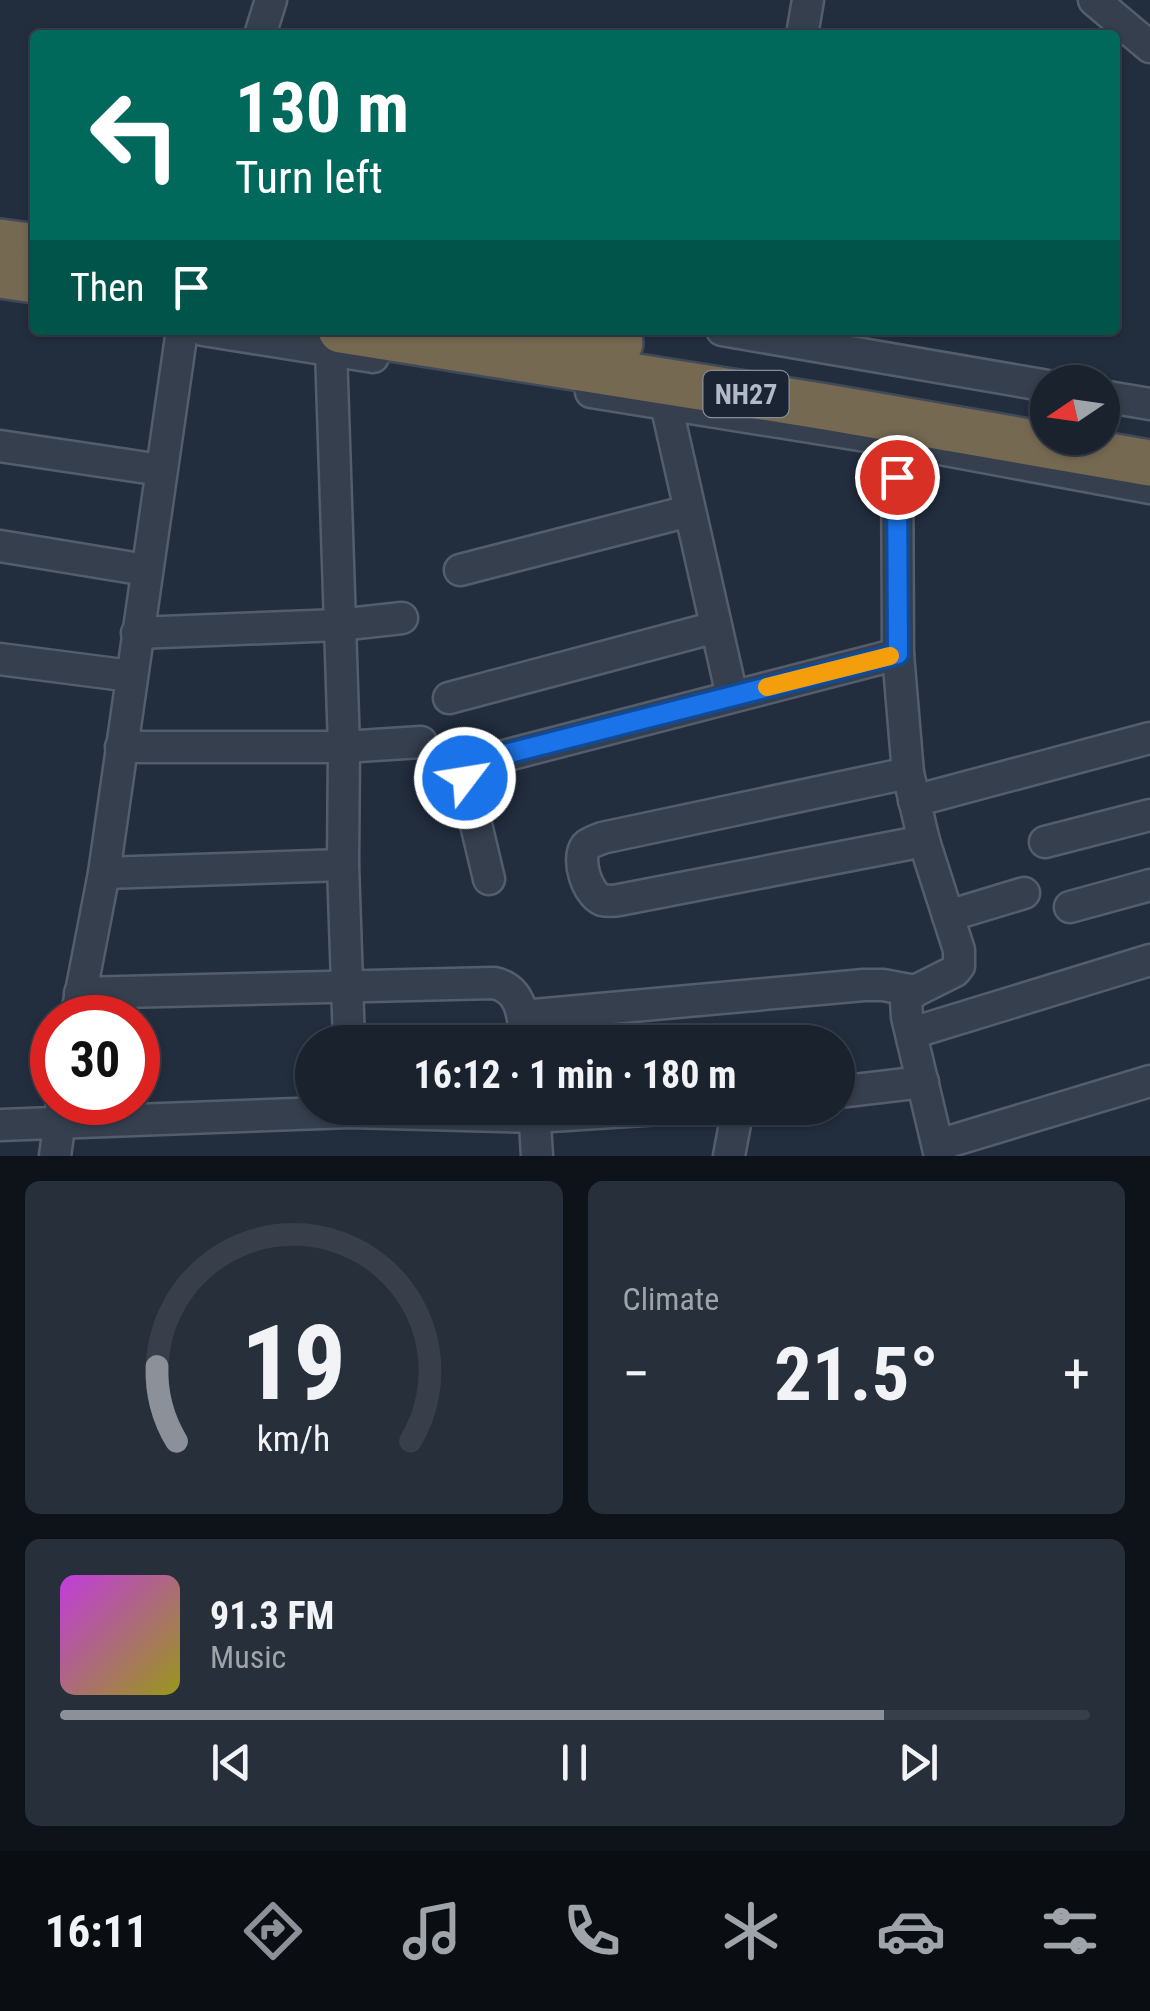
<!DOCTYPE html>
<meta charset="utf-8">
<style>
:root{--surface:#1a222e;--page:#272f3a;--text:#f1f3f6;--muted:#9fa4aa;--line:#383f4a;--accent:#8c9099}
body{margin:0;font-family:"Roboto Condensed",sans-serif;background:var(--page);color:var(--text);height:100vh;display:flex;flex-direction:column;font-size:38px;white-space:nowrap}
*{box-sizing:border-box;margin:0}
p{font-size:32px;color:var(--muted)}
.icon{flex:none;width:55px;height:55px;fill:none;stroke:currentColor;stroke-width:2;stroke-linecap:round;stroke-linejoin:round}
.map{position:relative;height:1156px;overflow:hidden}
.panel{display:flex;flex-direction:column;gap:25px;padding:25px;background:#0e1319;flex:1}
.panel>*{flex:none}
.guide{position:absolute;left:30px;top:30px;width:1090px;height:305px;border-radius:10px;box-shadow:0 2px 8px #0004,0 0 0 2px var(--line);background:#00695c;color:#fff;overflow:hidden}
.needle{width:65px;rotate:257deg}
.buttons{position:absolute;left:1030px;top:365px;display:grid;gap:20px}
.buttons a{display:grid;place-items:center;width:90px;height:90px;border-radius:50%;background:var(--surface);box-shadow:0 2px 8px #0004,0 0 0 2px var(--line);font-size:50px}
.speed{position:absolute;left:30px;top:995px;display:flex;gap:20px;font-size:50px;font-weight:700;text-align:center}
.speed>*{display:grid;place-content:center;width:130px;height:130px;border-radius:50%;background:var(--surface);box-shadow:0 2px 8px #0004,0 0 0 2px var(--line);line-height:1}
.speed .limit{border:15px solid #d22;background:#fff;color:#111}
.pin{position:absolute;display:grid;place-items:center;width:85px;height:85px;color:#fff;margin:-42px;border:5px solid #fff;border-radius:50%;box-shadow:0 2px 10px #0007}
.me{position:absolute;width:110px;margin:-55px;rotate:59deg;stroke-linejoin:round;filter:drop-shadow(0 0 8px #0008)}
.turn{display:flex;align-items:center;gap:35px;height:210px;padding:0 40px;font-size:45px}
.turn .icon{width:130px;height:130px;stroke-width:2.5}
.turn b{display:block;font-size:70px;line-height:85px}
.then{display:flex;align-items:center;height:95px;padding:0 40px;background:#0003;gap:20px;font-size:38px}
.big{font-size:75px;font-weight:700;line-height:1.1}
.panel .card{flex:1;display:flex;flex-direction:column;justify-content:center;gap:15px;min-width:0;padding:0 35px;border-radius:15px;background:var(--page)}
.panel .dial{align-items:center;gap:0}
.dial svg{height:260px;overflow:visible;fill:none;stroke:var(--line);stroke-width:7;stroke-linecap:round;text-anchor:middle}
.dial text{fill:var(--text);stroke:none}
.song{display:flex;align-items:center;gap:30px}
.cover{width:120px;height:120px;border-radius:15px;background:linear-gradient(135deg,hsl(290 70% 55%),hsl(60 70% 35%))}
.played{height:10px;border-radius:5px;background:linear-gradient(90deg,var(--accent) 80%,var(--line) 80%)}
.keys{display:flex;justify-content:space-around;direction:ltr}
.heat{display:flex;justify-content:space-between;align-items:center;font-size:55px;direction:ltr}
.panel .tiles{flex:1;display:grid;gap:25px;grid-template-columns:1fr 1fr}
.card:last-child{grid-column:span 2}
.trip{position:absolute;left:295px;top:1025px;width:560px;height:100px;border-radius:50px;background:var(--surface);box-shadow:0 2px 8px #0004,0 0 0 2px var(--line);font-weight:700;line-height:100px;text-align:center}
.tab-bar{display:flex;height:160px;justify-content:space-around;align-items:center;background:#0a0e12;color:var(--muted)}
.tab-bar .icon{width:70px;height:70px}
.tab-bar .current{color:var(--accent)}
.tab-bar b{font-size:45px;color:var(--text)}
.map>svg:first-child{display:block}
</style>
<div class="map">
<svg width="1150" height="1156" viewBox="0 0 1150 1156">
<rect width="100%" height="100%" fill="#222d3e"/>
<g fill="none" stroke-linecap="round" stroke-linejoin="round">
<!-- minor casing -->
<g stroke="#545d6c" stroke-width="35">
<g id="minor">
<path d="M1094,0L1150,47"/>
<path d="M260,35L271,0"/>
<path d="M802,35L808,0"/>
<path d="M203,330L373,357"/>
<path d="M722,330L1048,386"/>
<path d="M331,350L344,747L343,865L349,1042"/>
<path d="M591,392L897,441L1150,488"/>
<path d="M1102,396L1150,404"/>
<path d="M666,404L732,696"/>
<path d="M897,441L898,654L908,773L924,841L959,950V966L955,971L915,991L906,1000L907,1017L940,1156"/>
<path d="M0,446L161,470"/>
<path d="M0,546L146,570"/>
<path d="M460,570L689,511"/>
<path d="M137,633L339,625L402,618"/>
<path d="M0,659L131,676"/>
<path d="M449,698L716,627"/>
<path d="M121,747H344L421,742"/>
<path d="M908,773L602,838C598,840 590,842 586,846C576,859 587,894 602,900C606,901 615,901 619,900L924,841"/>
<path d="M914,801L1150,738"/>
<path d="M1045,842L1150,815"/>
<path d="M104,873L343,865"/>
<path d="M489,879L465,778L466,767L469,765L898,654"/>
<path d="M1070,907L1150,885"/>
<path d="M948,916L1024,893"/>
<path d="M80,993L494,983C523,989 523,1018 526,1042"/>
<path d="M523,1016L864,985H883L915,991"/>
<path d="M76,1018L104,873L182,330"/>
<path d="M912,1033L1150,960"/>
<path d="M838,1092L923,1082"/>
<path d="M534,1108L537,1156"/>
<path d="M0,1125L350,1112L535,1117L675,1108"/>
<path d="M938,1145L1150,1081"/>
<path d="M55,1156L62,1105"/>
<path d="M729,1156L738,1108"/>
</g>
</g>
<!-- highway casing -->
<g stroke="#414a59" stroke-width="50">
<g id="highway">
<path d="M0,242L35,247"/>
<path d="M0,275L35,280"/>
<path d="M341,330L826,407L1150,463"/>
<path d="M543,330L620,343"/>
</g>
</g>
<!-- minor -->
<use href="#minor" stroke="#363f4e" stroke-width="30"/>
<!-- highway -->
<use href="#highway" stroke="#756952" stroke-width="45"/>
</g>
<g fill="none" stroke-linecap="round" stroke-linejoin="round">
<!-- route casing -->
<g stroke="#114b97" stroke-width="25">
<path id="route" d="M465,778L466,767L474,762L898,654L897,477"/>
</g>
<!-- route -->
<use href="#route" stroke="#1a73e8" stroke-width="18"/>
<!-- slow -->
<path stroke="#f59e0b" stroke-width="18" d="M767,687L890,656"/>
</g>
<g text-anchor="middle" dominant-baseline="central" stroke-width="10" stroke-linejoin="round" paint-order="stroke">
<!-- shield labels -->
<rect fill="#1b2433" stroke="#858d9d" stroke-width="2.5" x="703.5" y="371" width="85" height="46" rx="8"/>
<g font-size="28" font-weight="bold" fill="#b2baca">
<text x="746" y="394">NH27</text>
</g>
</g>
</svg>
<div class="buttons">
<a><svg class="needle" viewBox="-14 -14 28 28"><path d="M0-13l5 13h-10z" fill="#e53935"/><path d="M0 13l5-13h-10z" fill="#9fa4aa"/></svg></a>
</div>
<div class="speed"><div class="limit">30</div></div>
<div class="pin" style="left:897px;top:477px;background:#d93025"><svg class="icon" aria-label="arrive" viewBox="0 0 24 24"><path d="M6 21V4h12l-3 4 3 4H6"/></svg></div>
<svg class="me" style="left:465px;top:778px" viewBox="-20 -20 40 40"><circle r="17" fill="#1a73e8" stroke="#fff" stroke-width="3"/><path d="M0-11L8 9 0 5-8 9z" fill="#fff"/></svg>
<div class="trip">16:12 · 1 min · 180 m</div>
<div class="guide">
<div class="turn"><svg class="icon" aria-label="left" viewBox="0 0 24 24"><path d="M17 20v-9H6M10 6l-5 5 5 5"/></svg><div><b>130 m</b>Turn left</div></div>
<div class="then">Then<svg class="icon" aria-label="arrive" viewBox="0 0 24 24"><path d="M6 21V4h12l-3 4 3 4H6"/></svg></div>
</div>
</div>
<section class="panel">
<div class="tiles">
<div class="card dial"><svg viewBox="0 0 100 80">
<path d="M14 69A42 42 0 1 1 86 69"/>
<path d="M14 69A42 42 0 0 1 8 46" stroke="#8c9099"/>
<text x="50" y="56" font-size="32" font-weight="700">19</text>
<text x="50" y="72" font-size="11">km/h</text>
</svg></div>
<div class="card"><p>Climate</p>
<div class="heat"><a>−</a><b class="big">21.5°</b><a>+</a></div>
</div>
<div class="card">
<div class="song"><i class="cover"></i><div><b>91.3 FM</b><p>Music</p></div></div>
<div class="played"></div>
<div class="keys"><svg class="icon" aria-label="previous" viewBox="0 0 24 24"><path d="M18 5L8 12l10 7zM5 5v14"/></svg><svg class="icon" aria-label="pause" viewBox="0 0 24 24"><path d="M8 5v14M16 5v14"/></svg><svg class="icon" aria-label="next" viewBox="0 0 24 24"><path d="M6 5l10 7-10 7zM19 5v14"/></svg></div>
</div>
</div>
</section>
<nav class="tab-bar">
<b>16:11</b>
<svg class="icon current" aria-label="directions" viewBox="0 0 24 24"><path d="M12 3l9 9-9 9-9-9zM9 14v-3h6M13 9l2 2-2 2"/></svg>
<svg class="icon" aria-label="music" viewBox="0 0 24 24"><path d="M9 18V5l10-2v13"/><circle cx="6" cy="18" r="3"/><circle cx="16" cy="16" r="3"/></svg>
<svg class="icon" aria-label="phone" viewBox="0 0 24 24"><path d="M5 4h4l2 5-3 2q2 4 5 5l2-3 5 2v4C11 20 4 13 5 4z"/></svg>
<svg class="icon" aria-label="climate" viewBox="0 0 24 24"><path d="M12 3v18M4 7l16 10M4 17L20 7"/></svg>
<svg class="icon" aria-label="car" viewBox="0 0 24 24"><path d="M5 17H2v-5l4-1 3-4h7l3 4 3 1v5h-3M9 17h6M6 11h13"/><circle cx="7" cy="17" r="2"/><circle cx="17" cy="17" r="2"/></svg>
<svg class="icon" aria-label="filters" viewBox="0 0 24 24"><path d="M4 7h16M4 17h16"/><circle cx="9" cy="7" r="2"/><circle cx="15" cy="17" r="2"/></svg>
</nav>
